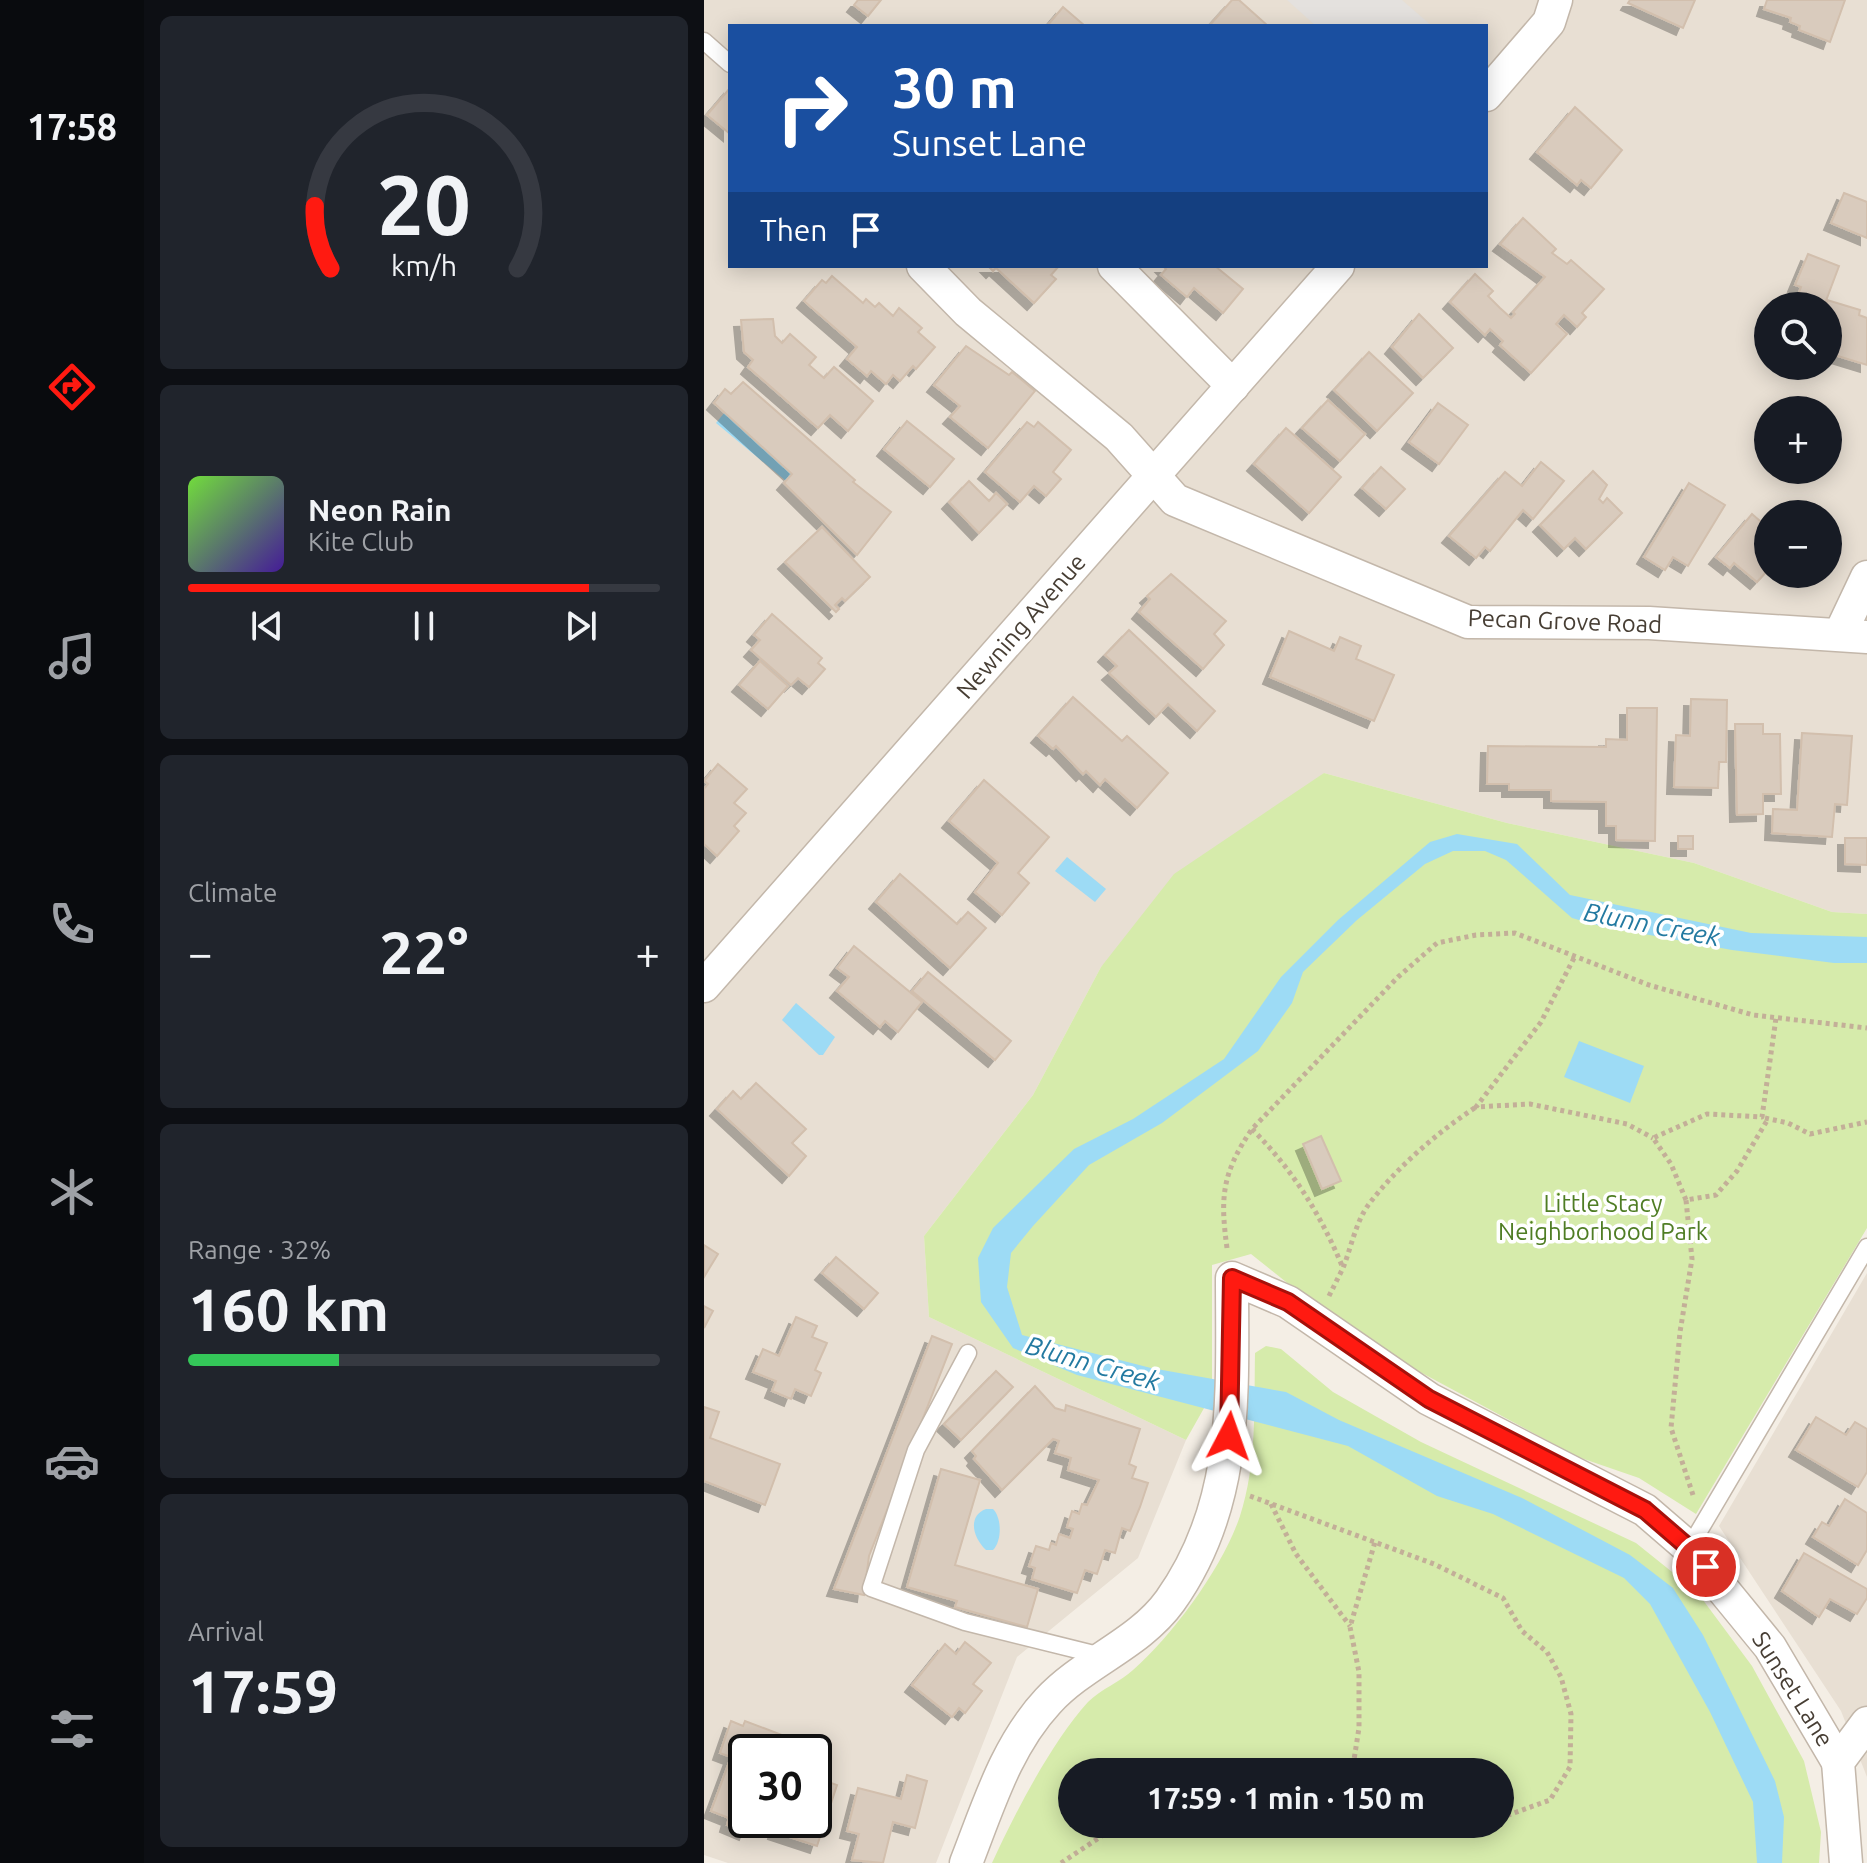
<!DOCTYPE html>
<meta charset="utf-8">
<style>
:root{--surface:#171b24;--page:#20242c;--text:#f1f3f6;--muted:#9ea1a6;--line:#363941;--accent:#ff1a11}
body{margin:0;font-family:Ubuntu,sans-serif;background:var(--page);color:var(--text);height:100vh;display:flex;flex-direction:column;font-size:30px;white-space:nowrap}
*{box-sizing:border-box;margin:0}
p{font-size:26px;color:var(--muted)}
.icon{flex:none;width:44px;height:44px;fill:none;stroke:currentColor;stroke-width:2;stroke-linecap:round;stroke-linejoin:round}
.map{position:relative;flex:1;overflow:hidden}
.side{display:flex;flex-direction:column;gap:16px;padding:16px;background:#0d0f14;width:560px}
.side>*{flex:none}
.guide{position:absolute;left:24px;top:24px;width:760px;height:244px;border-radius:0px;box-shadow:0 4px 20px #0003;background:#1a4fa0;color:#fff;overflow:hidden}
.buttons{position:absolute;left:1050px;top:292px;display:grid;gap:16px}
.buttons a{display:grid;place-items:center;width:88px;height:88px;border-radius:50%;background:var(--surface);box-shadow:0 4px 20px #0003;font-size:40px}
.speed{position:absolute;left:24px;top:1734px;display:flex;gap:16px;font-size:40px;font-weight:700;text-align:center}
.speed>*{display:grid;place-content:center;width:104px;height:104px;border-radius:50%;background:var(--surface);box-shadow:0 4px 20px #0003;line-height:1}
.speed .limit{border:4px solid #111;border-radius:12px;background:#fff;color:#111}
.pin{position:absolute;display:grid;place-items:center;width:68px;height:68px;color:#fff;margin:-34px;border:4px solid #fff;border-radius:50%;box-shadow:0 2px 8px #0007}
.me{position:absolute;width:88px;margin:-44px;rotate:4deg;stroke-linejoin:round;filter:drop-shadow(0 0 6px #0008)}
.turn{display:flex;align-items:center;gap:28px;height:168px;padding:0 32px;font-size:36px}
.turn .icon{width:104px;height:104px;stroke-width:2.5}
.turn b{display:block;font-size:56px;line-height:68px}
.then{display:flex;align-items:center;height:76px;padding:0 32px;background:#0003;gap:16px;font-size:30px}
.big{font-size:60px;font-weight:700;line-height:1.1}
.side .tile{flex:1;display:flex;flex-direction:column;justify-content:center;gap:12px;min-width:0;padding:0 28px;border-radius:12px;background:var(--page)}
.side .dial{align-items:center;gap:0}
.dial svg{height:208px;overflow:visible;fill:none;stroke:var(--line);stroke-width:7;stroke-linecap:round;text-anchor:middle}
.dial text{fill:var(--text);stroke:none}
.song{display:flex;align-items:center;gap:24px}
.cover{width:96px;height:96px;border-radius:12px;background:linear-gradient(135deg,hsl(100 70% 55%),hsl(260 70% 35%))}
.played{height:8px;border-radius:4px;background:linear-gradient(90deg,var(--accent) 85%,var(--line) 85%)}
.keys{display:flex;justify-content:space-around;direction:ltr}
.heat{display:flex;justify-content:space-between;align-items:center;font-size:44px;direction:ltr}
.charge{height:12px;border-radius:6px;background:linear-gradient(90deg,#34c759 32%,var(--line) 0)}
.trip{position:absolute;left:354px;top:1758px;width:456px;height:80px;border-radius:40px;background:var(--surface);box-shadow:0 4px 20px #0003;font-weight:700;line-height:80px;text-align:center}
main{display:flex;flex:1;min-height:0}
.menu{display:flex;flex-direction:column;width:144px;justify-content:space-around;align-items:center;background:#090b0e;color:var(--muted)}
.menu .icon{width:56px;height:56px}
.menu .on{color:var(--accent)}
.menu b{font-size:36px;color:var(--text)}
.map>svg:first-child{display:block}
</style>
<main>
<nav class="menu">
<b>17:58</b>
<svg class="icon on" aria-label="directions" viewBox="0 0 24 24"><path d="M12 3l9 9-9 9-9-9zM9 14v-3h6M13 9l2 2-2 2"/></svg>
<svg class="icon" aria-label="music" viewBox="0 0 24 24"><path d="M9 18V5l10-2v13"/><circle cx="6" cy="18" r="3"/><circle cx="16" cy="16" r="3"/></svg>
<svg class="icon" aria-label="phone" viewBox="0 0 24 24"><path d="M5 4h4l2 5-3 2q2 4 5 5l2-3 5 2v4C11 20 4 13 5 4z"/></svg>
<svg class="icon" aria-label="climate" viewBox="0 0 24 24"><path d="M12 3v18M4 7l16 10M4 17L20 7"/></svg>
<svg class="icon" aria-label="car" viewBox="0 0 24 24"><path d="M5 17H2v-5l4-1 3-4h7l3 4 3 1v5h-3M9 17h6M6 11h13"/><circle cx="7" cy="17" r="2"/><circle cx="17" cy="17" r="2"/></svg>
<svg class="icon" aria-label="filters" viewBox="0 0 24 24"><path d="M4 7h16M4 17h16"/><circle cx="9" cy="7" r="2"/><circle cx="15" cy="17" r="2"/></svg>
</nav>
<section class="side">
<div class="tile dial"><svg viewBox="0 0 100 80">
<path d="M14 69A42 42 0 1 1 86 69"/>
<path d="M14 69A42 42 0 0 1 8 45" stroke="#ff1a11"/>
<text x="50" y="56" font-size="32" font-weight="700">20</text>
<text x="50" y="72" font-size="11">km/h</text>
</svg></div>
<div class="tile">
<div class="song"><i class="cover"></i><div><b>Neon Rain</b><p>Kite Club</p></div></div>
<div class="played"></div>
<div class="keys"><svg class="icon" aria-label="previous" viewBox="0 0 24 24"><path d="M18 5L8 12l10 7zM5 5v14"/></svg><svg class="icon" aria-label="pause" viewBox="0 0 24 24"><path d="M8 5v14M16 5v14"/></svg><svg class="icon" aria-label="next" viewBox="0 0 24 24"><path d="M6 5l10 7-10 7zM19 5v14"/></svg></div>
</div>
<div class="tile"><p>Climate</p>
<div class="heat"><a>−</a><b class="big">22°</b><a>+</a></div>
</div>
<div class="tile"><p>Range · 32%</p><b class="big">160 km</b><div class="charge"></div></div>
<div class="tile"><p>Arrival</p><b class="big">17:59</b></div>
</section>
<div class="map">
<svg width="1163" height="1863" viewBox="0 0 1163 1863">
<defs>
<filter id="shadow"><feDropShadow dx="-7" dy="7" stdDeviation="0" flood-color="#0004"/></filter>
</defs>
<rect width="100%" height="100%" fill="#f4eee5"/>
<!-- residential -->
<g fill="#e8dfd3" fill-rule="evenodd">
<path d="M0,0H1163V914L1128,912L990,863L803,823L620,773L397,967L329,1095L220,1236L225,1317L482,1440L434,1558L313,1657L232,1863H24L0,1855ZM26,26H782V266H26ZM1064,306H1124V366H1064ZM1064,410H1124V470H1064ZM1064,514H1124V574H1064ZM42,1752H110V1820H42Z"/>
<path d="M1163,1273V1777L1137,1711L1015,1526Z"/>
</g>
<!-- green -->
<g fill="#d6ebab" fill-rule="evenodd">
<path d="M620,773L803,823L990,863L1128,912L1163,914V1228L992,1514L935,1478L874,1457L651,1337L547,1254L508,1265V1394L482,1440L225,1317L220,1236L329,1095L397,967L470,874Z"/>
<path d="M562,1346L577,1349L629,1392L717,1442L932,1543L993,1592L1048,1666L1100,1761L1117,1832L1115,1863H288C311,1813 347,1743 384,1702C397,1689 416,1682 429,1670C469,1635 519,1567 536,1516C553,1464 550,1407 551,1353ZM368,1772H796V1824H368Z"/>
</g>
<!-- parking -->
<path fill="#e4e1de" d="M583,0H698L728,26H612Z"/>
<!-- water -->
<g fill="#9ddbf5">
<path d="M21,412L88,474L82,481L12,423Z"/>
<path d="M753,834L813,844L866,895L1047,933L1163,937V963H1130L1028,950L896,926L868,918L802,860L781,851H749L721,864L653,920L599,972L588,1003L554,1051L458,1123L385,1165L329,1226L307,1253L303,1287L318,1335L447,1368L582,1392L635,1420L818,1498L926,1555L969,1588L999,1635L1071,1781L1080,1817L1078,1863H1053L1049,1802L1006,1712L946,1604L920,1578L789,1514L733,1496L644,1446L373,1375L309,1348L277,1302L274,1258L289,1228L370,1149L429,1119L520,1059L577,977L634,920L726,842Z"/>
<path d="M363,857L402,889L391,902L351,871Z"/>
<path d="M92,1003L131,1037L119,1055H115L78,1020Z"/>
<path d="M875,1041L940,1066L926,1103L860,1077Z"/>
<path d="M282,1509H289C298,1518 298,1541 289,1550H282C269,1538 263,1516 282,1509Z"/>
</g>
<!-- building -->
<g fill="#d9cbbd" stroke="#d2bfad" stroke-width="2" filter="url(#shadow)">
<path d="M154,0H177L164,16L150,5Z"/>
<path d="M528,0H535L564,26H505Z"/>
<path d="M926,0H991L979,28L924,3Z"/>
<path d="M1063,0H1141L1126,42L1095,30L1096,26L1086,22L1087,18L1060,9Z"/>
<path d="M359,7L381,26H343Z"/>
<path d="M26,88V134L3,115Z"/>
<path d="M871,107L918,150L887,188L877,180L873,185L833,152Z"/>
<path d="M1140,193L1163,202V238L1127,223Z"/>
<path d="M819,218L852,249L848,253L863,264L867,260L900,289L878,313L882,317L873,327L860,315L852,324L863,334L827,373L796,345L799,341L786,329L781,335L746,302L771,274L789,291L784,296L796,308L807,318L811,314L809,312L841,277L796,244Z"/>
<path d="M1104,254L1135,266L1120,306H1090L1097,287L1091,285Z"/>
<path d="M284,266H355L347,275L352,279L330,303L292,268L289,271Z"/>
<path d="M459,266H511L539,289L519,313L490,288L483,297L457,275L462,269Z"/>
<path d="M128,276L159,303L162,299L171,307L175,303L189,316L195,308L218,328L214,332L231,347L212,369L209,366L196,381L189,375L182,384L167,371L163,376L143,359L153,347L100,301L118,280L122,283Z"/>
<path d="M1123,300L1156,310L1155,315L1163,318V365L1124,353Z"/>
<path d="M715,314L749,348L719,378L688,347Z"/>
<path d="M69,319L71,336L78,343L86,334L112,357L105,365L120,378L130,367L169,401L144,431L126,415L114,428L44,367L49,360L40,352L37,320Z"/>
<path d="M262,346L305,375L308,372L331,391L284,448L246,417L256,406L230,385Z"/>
<path d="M665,352L709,393L673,431L630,390Z"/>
<path d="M39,382L151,480L149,482L187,512L153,555L80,483L88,474L10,403L21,389L27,394Z"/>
<path d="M624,400L661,434L636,461L598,428Z"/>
<path d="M734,403L764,425L735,464L705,442Z"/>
<path d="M203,421L250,459L226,487L180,449Z"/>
<path d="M323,422L330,427L334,422L367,450L349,472L357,479L342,496L330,486L316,502L281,472Z"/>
<path d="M582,428L637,477L605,513L550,464Z"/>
<path d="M837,462L860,481L829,519L819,510L786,551L781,547L772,558L745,536L801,472L818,486Z"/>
<path d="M677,467L701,489L682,509L658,488Z"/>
<path d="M889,471L903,485L895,499L899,503L903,498L918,513L882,549L871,538L860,549L836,525Z"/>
<path d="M265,481L285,501L292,493L303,504L275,533L245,502Z"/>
<path d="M985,483L1021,505L984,566L969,557L961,570L940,557Z"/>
<path d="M1048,514L1064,528V570L1053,582L1030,563L1026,568L1012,557Z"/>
<path d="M118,527L166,577L141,601L138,598L131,605L135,609L132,612L81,562Z"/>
<path d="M467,574L522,621L510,634L520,645L499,669L435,612L446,599L443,596Z"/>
<path d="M68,614L118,658L114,663L121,669L105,687L94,678L87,685L47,650L56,640L50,635Z"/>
<path d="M425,630L511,711L493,731L464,704L452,717L405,673L413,666L401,655Z"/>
<path d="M585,631L630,651L636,637L657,646L652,659L690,675L670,721L566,677Z"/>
<path d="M56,661L84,686L64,709L35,685Z"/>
<path d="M369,697L418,741L423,736L464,773L433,808L401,779L396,785L382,771L379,774L352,746L349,749L334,736Z"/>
<path d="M987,699L1023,700L1022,762H1015L1014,788L970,787L972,735L986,736Z"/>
<path d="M923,708H953L951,841L912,840V826H902V802L847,801V790H805V784H783L784,746L902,747V739L923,740Z"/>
<path d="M1031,724H1059V734H1076L1077,794H1059V814L1033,815Z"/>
<path d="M1098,733L1148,736L1143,805L1131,804L1128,837L1068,833L1069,809L1093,810Z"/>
<path d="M14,764L43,789L30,803L42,813L30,826L35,831L13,856L0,844V789L4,784L0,781Z"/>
<path d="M280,780L345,837L314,873L325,883L298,915L271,892L294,863L245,821Z"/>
<rect x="974" y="836" width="15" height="13"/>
<path d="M1141,838H1163V865L1141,864Z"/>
<path d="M196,874L253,924L264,912L282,928L246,968L172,902Z"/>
<path d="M150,946L218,1002L194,1032L181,1021L176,1027L133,991L145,977L133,968Z"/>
<path d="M224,972L307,1041L291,1060L208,991Z"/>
<path d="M52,1083L102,1129L88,1143L102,1156L85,1176L13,1109L29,1091L37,1099Z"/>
<path d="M617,1136L637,1181L618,1189L599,1144Z"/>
<path d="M0,1245L14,1254L0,1277Z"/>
<path d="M132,1257L174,1293L160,1309L118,1273Z"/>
<path d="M0,1306L9,1311L0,1328Z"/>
<path d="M92,1317L113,1326L108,1337L123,1343L111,1370L117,1373L107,1396L91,1389L87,1399L68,1391L72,1381L49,1372L59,1349L75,1356Z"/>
<path d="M228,1336L248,1344L165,1556L160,1595L130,1589Z"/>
<path d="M292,1371L309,1387L257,1440L240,1424Z"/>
<path d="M331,1386L351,1408L361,1411L362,1405L436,1429L425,1464L432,1467L428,1478L444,1483L436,1507L426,1531L418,1528L411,1553L401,1550L393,1574L381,1570L373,1593L328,1579L331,1568L325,1566L332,1546L345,1550L347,1543L352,1545L355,1534L366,1538L369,1529L363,1527L368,1511L375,1514L378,1504L383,1505L395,1480L364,1470L367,1458L351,1453L355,1441L349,1439L298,1490L270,1459L272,1456L268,1451Z"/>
<path d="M0,1407L15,1412L6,1438L76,1464L61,1505L0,1481Z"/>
<path d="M1112,1417L1142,1435L1151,1422L1163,1429V1472L1154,1487L1092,1450Z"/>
<path d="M237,1469L276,1480L251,1565L334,1589L323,1627L251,1607L253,1601L203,1587Z"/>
<path d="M1141,1499L1163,1513V1550L1154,1565L1109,1537L1118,1522L1125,1526Z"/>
<path d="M1100,1553L1163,1589V1598L1153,1614L1126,1599L1115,1617L1078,1591Z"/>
<path d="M261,1642L287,1663L269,1684L278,1691L261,1713L255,1708L248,1717L208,1685L241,1644L252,1654Z"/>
<path d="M27,1721L39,1726L41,1721L78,1735L72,1752H42V1820H47L42,1833L23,1825L25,1818L7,1811L27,1757L16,1753Z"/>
<path d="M90,1739L107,1745L105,1752H85Z"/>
<path d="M203,1775L223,1781L211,1828L189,1822L179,1863L148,1860L155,1834L143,1831L154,1788L197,1799Z"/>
<path d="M110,1777L133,1785L113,1846L71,1832L75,1820H110Z"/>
</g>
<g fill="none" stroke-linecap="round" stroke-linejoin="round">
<!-- service casing -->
<g stroke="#c3b7aa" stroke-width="19">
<g id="service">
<path d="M0,41L26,64"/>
<path d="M264,1353L212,1450L167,1588L261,1622L398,1656"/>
<path d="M985,1548L1163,1247"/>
</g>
</g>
<!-- minor casing -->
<g stroke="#c3b7aa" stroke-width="35">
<g id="minor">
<path d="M782,95L845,22L852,0"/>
<path d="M219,266L264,312L415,437L471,500L764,622L945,623L1163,637"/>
<path d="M410,266L529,386"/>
<path d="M1136,634L1163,577"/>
<path d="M0,986L634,266"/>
<path d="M262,1863C284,1807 302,1746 344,1701C380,1662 435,1644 466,1601C536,1503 528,1392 528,1278L584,1302L725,1399L941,1510L985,1548L1066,1647L1134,1762"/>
<path d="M1142,1863L1134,1762L1163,1723"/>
</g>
</g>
<!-- path -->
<g stroke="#c3af98" stroke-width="5" stroke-dasharray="4 4" stroke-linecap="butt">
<path d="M870,958L837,1022L772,1107L826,1104L923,1124L949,1138"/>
<path d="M1061,1118L1084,1123L1106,1134L1163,1122"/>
<path d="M548,1129C589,1170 617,1215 639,1268C647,1248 652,1221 665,1204C693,1167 734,1132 772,1107"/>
<path d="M982,1200L967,1164L949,1138L1003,1114L1058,1117L1072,1018"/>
<path d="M523,1248C516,1197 518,1173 548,1129L694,977L733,943L772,935L811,933L945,985L1049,1015L1163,1028"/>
<path d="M625,1296L639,1268"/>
<path d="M989,1495L967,1428L976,1332L988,1259L982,1200L1012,1195L1033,1171L1064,1119"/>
<path d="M546,1496L730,1564L799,1598L818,1631L843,1652L857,1677L867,1714L866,1767L846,1800L796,1818"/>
<path d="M567,1504L592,1554L646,1626"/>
<path d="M644,1772L649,1766L655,1728V1672L646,1627L671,1542"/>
<path d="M357,1863L416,1824"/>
</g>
<!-- service -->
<use href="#service" stroke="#fff" stroke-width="16"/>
<!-- minor -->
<use href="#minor" stroke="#fff" stroke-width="32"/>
</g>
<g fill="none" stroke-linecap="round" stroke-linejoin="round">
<!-- route casing -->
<g stroke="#a6110b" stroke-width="20">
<path id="route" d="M525,1436L528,1278L584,1302L725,1399L941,1510L985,1548L1002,1567"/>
</g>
<!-- route -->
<use href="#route" stroke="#ff1a11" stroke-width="14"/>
</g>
<g text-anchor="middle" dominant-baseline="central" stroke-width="7" stroke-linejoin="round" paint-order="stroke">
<!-- street labels -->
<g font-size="24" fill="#473e34" stroke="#fff">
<text transform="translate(861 621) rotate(2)">Pecan Grove Road</text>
<text transform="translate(317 626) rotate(-49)">Newning Avenue</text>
<text transform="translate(1089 1689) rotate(58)">Sunset Lane</text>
</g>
<!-- park labels -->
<g font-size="24" fill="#4f7d24" stroke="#fff">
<text x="899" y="1203">Little Stacy<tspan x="899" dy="28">Neighborhood Park</tspan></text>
</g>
<!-- water labels -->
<g font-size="26" font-style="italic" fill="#237aa1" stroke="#fff">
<text transform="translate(948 924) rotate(11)">Blunn Creek</text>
<text transform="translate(389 1363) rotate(16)">Blunn Creek</text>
</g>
</g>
</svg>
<div class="buttons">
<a><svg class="icon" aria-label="search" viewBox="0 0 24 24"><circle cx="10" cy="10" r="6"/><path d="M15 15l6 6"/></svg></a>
<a>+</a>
<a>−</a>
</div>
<div class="speed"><div class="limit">30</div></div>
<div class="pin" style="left:1002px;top:1567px;background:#d93025"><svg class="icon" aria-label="arrive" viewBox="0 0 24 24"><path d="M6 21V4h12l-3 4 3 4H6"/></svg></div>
<svg class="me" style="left:525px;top:1436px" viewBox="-20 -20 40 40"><path d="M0-17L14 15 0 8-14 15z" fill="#ff1a11" stroke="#fff" stroke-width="4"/></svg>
<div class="trip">17:59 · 1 min · 150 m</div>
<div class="guide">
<div class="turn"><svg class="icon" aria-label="right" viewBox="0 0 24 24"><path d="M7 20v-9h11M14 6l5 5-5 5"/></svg><div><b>30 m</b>Sunset Lane</div></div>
<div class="then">Then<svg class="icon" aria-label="arrive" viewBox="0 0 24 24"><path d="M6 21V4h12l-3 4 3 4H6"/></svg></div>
</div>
</div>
</main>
